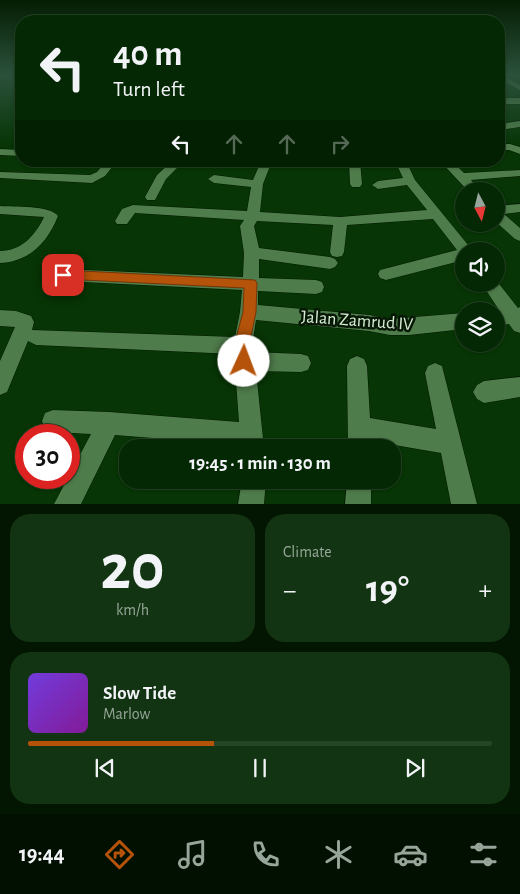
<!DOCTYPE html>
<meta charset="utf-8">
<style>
:root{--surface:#052804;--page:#133413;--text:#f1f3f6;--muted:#97a69a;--line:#264426;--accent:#b45309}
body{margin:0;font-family:"Alegreya Sans",sans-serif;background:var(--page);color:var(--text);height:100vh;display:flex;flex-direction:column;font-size:19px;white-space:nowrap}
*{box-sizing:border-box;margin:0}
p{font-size:16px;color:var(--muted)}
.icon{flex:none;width:28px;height:28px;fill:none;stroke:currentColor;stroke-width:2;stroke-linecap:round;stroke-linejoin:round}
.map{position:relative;height:504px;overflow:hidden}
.drawer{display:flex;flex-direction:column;gap:10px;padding:10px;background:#031602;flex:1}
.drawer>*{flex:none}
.top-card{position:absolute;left:15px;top:15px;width:490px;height:152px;border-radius:20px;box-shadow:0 1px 4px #0004,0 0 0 1px var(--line);background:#052804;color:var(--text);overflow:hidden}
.needle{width:32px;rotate:173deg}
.buttons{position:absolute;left:455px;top:182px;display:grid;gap:10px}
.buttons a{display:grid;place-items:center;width:50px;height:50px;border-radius:50%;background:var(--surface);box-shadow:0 1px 4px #0004,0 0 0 1px var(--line);font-size:25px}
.speed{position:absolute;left:15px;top:424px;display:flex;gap:10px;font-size:25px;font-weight:700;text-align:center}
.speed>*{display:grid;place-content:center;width:65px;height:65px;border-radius:50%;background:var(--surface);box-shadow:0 1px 4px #0004,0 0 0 1px var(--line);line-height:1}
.speed .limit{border:8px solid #d22;background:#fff;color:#111}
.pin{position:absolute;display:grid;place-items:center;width:42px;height:42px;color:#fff;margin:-21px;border-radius:10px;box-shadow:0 2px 8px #0006}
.me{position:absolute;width:55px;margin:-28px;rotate:2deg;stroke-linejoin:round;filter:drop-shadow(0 0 4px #0008)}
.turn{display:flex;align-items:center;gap:18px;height:105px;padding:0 15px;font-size:22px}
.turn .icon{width:65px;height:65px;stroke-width:2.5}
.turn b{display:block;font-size:35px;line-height:42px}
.lanes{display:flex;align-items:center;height:48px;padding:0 15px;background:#0003;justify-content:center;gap:25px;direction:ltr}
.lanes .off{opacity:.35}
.big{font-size:38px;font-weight:700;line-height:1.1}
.drawer .card{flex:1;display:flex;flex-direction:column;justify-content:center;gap:8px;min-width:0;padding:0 18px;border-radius:20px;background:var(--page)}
.drawer .dial{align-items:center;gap:0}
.dial b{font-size:65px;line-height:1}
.song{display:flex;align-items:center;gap:15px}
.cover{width:60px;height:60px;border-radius:8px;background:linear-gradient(135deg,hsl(260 70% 55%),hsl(290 70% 35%))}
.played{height:5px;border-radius:2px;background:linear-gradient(90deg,var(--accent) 40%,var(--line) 40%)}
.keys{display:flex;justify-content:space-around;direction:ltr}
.heat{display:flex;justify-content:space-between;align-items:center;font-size:28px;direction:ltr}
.drawer .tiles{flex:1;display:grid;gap:10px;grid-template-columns:1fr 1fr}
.card:last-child{grid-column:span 2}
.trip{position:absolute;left:119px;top:439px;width:282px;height:50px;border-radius:20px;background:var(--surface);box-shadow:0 1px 4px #0004,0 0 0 1px var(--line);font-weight:700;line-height:50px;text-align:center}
.tab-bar{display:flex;height:80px;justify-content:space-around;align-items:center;background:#021002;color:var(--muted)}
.tab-bar .icon{width:35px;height:35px}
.tab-bar .current{color:var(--accent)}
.tab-bar b{font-size:22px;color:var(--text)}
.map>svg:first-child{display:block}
</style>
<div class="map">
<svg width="520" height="504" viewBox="0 0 520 504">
<rect width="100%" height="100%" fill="#073505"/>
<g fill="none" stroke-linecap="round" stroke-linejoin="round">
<!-- minor casing -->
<g stroke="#001a00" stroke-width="1">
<g id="minor">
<path d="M499,75H503L520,85V90L499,79Z"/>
<rect x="499" y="98" width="21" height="6"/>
<path d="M520,121V127L499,130V124Z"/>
<path d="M499,144H510L520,147V154L509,150H499Z"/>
<path d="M0,149L21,150V156L0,155Z"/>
<path d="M106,161H117L105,176L92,183L0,178V172L90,175L97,172Z"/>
<path d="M172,161H184L166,179L155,200H147L145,197L157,175Z"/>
<path d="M261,161H272L263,184L260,212L340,217L427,210L407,185L378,189L372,185L378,181L403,178L395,161H406L415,180L473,251H464V260L386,280L380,278L378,274L380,270L457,250L433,219L347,225L344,252L342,256L337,257L332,256L330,252L333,225L257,221L254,226L259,248L330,257L335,259L338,263L335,267L330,269L259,259V278L316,280L322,282L324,287L322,292L316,294L258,291V305L369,315L390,319L464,313V329L409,335H390L369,331L256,320L252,346L253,352L301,354L308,356L311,363L308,370L301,372L256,371L264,448H240V445L115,435L81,504H54L91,434L53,432L45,429L42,421L45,413L53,410L109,412L239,422L234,354L36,345L28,341L7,392L0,395V361L15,327L0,326V310L16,311L31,316L34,322L32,330L235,337L240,312L242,290L63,281L57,279L55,275L57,271L63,269L243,277L244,253L240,226L244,220L135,213L127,224H117L115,221L122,209L133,205L247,211L251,187L214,183L208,179L214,175L253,180Z"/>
<path d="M349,161H360L362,184L360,187H352L350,184Z"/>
<path d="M440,161H452L464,173L520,170V176L471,180L481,191H468Z"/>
<path d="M520,204V212L504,214L520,228V241L515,239L496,222V206Z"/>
<path d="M0,206C14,207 50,205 58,216C48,242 29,262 0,263V251C21,251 35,236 44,217L0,214Z"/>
<path d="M496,280L518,308L520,307V333L514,331L509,324L496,326V311H493L499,310L482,284H496Z"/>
<path d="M357,356L364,359L367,366L370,418L436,429L425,373L428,366L435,363L442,366L477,504H451L441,453L371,441L372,448H348L347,366L350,359Z"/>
<path d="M520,377V397L484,403L477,399L473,392L477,385L484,381Z"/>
<path d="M242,480H266L264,504H238Z"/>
<path d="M347,480H371V504H345Z"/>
</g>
</g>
<!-- minor -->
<use href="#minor" fill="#4f7c4b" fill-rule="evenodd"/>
</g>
<!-- sky -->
<linearGradient id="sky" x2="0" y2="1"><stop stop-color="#041d03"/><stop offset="0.51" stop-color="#2b513b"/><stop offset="1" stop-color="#2b513b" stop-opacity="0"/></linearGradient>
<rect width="520" height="146" fill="url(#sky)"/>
<!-- route -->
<path fill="#b45309" stroke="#753606" d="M63,270L255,280L257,283L256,312L249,346L251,361L249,366L244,368L239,366L234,346L243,312L244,288L63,279L59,278L57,275L59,271Z"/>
<g text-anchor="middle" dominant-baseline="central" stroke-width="5" stroke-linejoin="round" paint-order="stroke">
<!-- near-street labels -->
<g font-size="18" fill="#d6efd3" stroke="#061805">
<text transform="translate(357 321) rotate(4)">Jalan Zamrud IV</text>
</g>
</g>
</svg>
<div class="buttons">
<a><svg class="needle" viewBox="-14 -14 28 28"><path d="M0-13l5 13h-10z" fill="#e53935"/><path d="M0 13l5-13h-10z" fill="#97a69a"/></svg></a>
<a><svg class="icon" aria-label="sound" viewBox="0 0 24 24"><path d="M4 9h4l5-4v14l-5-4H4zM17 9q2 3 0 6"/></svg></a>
<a><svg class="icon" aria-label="layers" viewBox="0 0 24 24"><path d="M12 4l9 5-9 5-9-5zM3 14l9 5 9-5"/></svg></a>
</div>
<div class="speed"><div class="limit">30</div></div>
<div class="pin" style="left:63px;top:275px;background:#d93025"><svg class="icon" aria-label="arrive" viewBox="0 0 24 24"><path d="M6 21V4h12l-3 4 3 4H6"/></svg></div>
<svg class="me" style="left:244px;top:361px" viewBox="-20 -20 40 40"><circle r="19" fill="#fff"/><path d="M0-13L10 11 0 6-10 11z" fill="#b45309"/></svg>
<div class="trip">19:45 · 1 min · 130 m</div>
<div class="top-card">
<div class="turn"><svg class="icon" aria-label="left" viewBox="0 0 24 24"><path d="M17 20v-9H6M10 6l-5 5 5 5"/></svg><div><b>40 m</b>Turn left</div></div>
<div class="lanes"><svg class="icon" aria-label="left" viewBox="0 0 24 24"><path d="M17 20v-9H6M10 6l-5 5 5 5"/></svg><svg class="icon off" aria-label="ahead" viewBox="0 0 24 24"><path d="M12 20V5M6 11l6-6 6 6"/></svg><svg class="icon off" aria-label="ahead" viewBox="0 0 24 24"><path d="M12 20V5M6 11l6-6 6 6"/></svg><svg class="icon off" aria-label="right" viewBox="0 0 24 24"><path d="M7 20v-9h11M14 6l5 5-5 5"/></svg></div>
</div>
</div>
<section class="drawer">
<div class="tiles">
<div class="card dial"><b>20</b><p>km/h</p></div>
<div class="card"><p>Climate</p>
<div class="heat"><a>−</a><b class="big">19°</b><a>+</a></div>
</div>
<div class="card">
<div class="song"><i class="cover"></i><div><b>Slow Tide</b><p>Marlow</p></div></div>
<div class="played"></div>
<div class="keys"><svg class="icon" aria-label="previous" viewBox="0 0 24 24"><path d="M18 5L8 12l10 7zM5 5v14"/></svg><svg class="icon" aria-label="pause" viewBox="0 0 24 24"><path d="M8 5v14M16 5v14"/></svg><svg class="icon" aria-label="next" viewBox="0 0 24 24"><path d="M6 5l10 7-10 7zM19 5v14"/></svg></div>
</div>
</div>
</section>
<nav class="tab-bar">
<b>19:44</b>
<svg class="icon current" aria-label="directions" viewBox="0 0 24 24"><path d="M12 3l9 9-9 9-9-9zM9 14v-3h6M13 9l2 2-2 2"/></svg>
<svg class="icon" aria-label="music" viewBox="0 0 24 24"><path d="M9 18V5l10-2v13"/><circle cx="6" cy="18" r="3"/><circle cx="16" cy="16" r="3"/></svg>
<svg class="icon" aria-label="phone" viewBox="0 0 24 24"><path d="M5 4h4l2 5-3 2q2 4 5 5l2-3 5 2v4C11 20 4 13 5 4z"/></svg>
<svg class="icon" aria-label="climate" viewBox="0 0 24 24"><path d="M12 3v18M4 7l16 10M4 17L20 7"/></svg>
<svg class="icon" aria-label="car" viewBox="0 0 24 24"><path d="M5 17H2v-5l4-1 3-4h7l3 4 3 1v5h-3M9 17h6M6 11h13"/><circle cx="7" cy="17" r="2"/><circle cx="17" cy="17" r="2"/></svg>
<svg class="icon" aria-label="filters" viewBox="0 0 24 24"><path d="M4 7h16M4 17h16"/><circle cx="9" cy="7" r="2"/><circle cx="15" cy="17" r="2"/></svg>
</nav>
